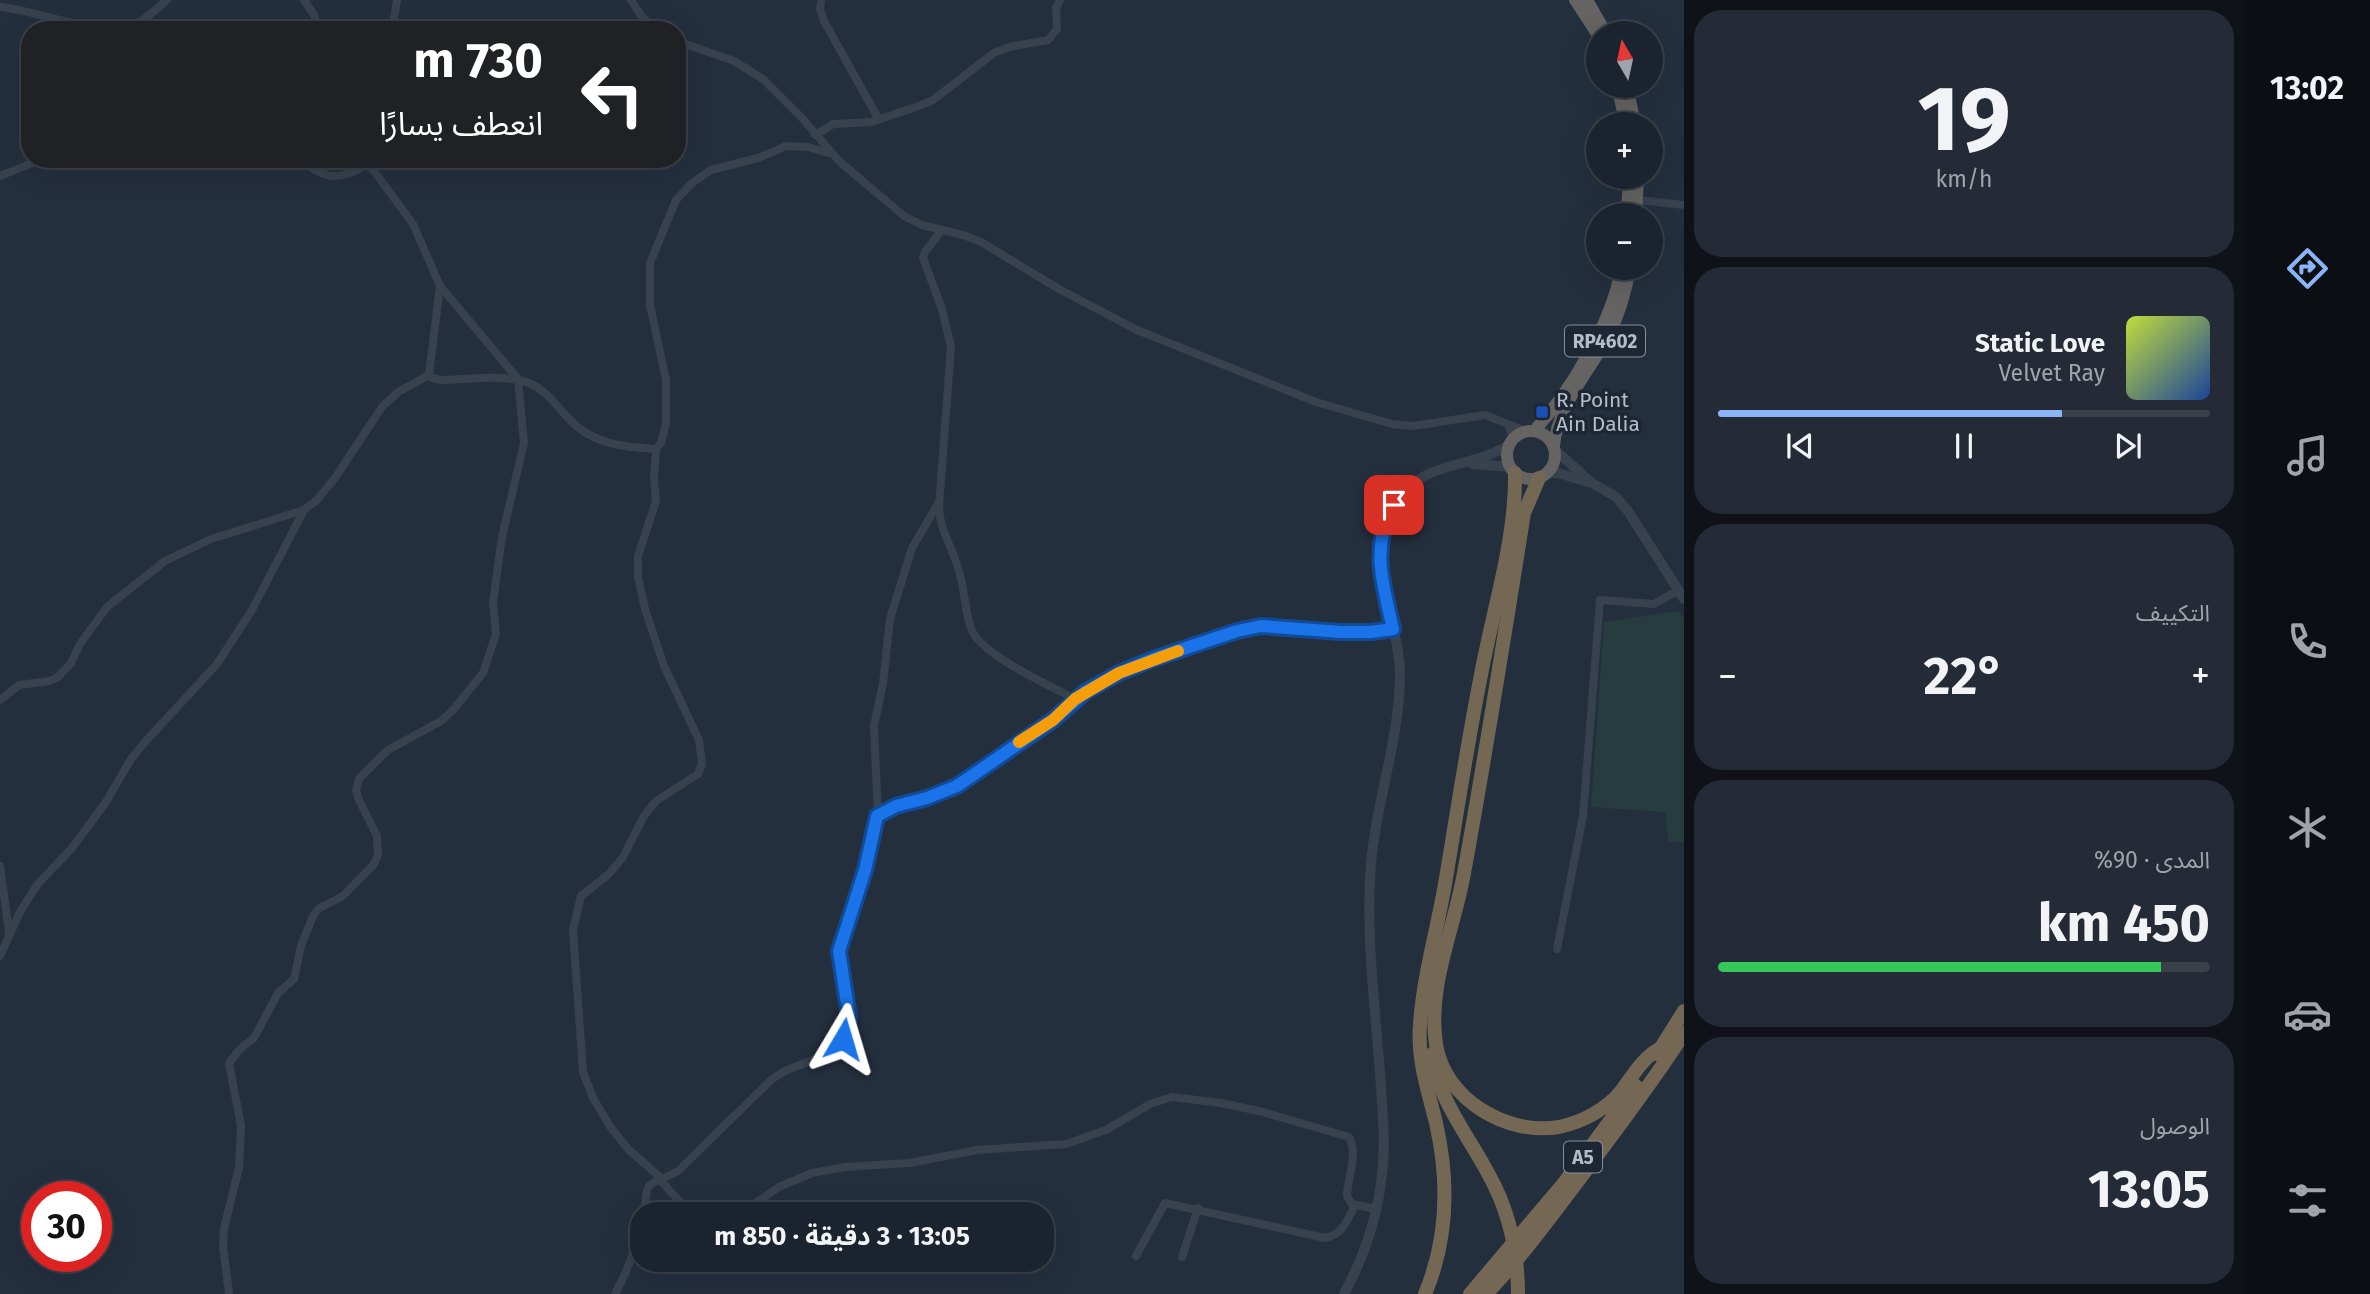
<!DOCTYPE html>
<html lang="ar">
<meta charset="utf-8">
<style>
:root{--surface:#1b232e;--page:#242b36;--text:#f1f3f6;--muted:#a0a4aa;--line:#39404a;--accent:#8ab4f8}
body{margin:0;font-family:"Fira Sans","Noto Sans Arabic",sans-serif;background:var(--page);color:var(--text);direction:rtl;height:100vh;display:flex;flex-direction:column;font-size:26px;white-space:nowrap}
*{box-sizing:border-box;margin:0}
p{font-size:23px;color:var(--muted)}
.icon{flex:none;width:38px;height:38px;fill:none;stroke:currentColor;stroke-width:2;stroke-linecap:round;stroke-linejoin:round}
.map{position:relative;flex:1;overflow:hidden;direction:ltr}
.drawer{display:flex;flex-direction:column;gap:10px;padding:10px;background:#0f1319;width:560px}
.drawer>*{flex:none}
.hud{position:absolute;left:21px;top:21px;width:665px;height:147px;border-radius:28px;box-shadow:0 7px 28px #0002,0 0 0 2px var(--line);direction:rtl;background:#202124;color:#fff;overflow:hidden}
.needle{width:46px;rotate:351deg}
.tools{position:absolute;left:1586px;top:21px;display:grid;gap:14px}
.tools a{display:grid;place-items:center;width:77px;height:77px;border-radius:50%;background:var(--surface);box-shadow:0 7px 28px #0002,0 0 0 2px var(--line);font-size:35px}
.speed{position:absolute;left:21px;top:1181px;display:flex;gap:14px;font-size:35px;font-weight:700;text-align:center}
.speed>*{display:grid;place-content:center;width:91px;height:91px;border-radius:50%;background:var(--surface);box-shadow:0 7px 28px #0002,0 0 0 2px var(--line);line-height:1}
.speed .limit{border:10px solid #d22;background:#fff;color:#111}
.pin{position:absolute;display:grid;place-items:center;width:60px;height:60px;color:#fff;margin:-30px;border-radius:14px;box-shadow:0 4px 10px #0006}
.me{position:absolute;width:77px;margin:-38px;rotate:7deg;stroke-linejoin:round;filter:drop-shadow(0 0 5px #0008)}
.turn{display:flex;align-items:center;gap:24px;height:147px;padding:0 28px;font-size:32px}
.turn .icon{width:91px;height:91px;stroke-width:2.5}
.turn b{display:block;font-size:49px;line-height:60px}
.big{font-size:52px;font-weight:700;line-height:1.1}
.drawer .tile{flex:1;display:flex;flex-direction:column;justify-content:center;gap:10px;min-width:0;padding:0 24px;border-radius:28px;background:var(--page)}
.drawer .dial{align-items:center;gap:0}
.dial b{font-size:91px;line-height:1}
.song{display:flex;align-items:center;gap:21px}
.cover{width:84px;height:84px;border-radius:10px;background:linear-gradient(135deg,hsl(70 70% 55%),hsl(220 70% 35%))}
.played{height:7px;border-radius:4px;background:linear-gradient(90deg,var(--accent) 70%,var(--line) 70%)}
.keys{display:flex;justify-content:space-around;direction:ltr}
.heat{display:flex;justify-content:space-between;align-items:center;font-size:38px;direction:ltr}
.charge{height:10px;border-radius:5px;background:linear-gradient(90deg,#34c759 90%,var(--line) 0)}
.trip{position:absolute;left:630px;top:1202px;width:424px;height:70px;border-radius:28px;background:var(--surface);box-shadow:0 7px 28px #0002,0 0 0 2px var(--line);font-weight:700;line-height:70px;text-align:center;direction:rtl}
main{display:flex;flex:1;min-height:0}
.menu{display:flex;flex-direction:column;width:126px;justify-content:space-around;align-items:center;background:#0b0e12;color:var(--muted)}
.menu .icon{width:49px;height:49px}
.menu .selected{color:var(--accent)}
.menu b{font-size:32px;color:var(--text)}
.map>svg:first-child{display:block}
</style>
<main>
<nav class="menu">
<b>13:02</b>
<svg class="icon selected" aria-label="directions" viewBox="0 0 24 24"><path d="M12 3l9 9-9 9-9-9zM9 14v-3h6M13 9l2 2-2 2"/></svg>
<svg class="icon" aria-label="music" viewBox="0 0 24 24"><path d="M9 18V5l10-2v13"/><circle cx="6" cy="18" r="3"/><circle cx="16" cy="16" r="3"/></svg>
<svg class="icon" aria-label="phone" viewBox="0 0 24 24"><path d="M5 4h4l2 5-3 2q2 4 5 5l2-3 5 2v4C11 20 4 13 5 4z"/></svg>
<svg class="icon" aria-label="climate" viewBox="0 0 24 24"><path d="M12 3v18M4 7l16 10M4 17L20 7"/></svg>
<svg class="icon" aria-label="car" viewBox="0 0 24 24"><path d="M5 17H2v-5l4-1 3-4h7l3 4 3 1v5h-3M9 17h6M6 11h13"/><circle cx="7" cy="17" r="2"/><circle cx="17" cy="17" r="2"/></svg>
<svg class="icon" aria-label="filters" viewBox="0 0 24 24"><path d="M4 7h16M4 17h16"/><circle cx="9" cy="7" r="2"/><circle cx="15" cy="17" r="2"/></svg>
</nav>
<section class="drawer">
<div class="tile dial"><b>19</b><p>km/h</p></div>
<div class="tile">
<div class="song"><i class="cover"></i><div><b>Static Love</b><p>Velvet Ray</p></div></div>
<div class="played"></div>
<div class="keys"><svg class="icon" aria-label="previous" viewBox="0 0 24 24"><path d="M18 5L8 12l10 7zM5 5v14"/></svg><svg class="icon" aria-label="pause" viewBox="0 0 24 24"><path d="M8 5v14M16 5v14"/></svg><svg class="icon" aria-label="next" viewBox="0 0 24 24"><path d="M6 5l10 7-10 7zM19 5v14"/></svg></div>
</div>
<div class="tile"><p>التكييف</p>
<div class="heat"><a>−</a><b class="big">22°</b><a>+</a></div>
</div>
<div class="tile"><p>المدى · 90%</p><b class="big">450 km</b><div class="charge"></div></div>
<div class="tile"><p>الوصول</p><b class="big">13:05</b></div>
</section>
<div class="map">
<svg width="1684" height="1294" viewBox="0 0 1684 1294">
<rect width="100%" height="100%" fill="#242f3e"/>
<!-- green -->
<path fill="#263c3f" d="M1678,611L1684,618V842H1669L1665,812L1591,807L1604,622Z"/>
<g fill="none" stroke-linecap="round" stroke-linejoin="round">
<!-- minor -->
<g stroke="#38414e" stroke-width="8">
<path d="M304,0L314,15L319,30"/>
<path d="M631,0L642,17L656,30"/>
<path d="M821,0L820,9L824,21L878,118"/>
<path d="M0,7C36,10 100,37 131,26C144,22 156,9 167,0"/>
<path d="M392,30L397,0"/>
<path d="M677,41L734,61L763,79L802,118L839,161L904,216L922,225L963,235L981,242L1059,289L1137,330L1316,402L1392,424L1413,426L1485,415L1508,424"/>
<path d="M815,135L833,124L871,122L919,106L933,100L994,53L1009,47L1048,40L1057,29L1056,8L1060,0"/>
<path d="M298,159C326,178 336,183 366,165"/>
<path d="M363,159L366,165L374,171L413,224L440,286L429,375L430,377L440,380C466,380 508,373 531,384C547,391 556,405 567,417C591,444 622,447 656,449L661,443L666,424V380L650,305V263L676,200L692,183L711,170L758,158L786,146L808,147L828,153"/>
<path d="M0,176L42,159"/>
<path d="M1638,200L1684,205"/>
<path d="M941,231L925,252L923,258L942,309L951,347L939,506C939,529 952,546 958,568C965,588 964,611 972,631C984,656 1049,685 1075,699"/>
<path d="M1513,439L1508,424L1526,431"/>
<path d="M0,700L19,685L50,681L58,677L71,663L80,644L107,607L165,561L211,539L304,510L317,500L335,478L382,407L398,392L429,375"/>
<path d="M878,816L874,726L883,683L890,619L912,548L939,502"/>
<path d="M0,866L9,932"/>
<path d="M1557,949L1583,816L1600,600L1654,604L1677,591"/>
<path d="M0,956L21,910L37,885L72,848L106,802L131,759L145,742L217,664L252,610L304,510"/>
<path d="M644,1214L647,1190L650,1185L661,1178L629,1150L611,1128L593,1098L583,1072L573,930L581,896L609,874L623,857L644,816L656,801L698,774L702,764L699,740L664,666L645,609L638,577V556L656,501L654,479L656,449"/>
<path d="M691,1214L660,1180L678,1171L772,1079L785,1071L820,1057L839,1043L847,1032L849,1016L839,951L870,853L876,820L881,813L896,806L927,798L957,786L1053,720L1085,692L1137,665L1237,631L1261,626L1358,633L1393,629"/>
<path d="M745,1214L754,1204L779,1187L812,1173L845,1167L910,1163L977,1150L1066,1144L1106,1130L1150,1104L1172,1097L1221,1103L1259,1111L1349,1137C1359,1154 1347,1178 1347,1196L1352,1204L1376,1209"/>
<path d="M1136,1256L1165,1203L1325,1238C1343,1234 1347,1221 1355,1205"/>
<path d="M1182,1257L1198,1208"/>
<path d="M229,1294L223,1246L224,1229L239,1167L241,1126L229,1063L240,1049L254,1038L278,993L294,979L301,946L313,916L318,909L343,896L374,864L378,855L377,836L358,798L356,790L359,779L388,750L441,721L453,710L483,673L496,634L493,602L502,537L524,443L518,379L440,286"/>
<path d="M615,1294L626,1272L642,1228"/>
</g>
<!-- tertiary -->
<g stroke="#38414e" stroke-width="10">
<path d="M1555,450L1592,483L1616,497L1628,511L1684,599"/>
<path d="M1473,464L1510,467"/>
<path d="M1548,473H1558L1588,482"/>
<path d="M1344,1294C1364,1257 1378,1215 1382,1174C1386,1140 1382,1106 1380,1073C1375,1009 1367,942 1370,878C1373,809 1400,742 1400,674C1399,616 1360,558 1395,504C1423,459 1469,470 1509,445"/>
</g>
<!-- trunk -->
<g stroke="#656462" stroke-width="12">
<path d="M1575,0L1598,35"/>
<path d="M1587,0L1606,33"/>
<path d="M1617,86L1626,124"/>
<path d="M1627,86L1635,124"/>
<path d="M1627,215L1629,177"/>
<path d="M1636,215L1638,177"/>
<circle cx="1531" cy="455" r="24"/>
<path d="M1534,431C1570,392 1613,321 1621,268"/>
<path d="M1554,446C1557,405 1591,370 1609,335C1620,313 1626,291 1630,268"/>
</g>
<!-- motorway -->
<g stroke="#746855" stroke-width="14">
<path d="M1539,478L1524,513C1505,633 1486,753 1464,873C1454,930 1427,986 1436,1044C1444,1099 1507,1136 1559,1127C1583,1122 1607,1109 1622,1090C1633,1075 1644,1056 1661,1048"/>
<path d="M1432,1054C1438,1100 1468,1135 1489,1175C1509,1211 1518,1253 1518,1294"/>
<path d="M1657,1054L1684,1011"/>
<path d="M1425,1294C1448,1239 1449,1180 1436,1123C1428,1090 1417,1059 1420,1025C1423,977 1437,931 1445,884C1458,808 1469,731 1485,655C1497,596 1516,534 1515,473"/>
<path d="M1470,1294L1564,1183L1636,1086"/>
<path d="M1486,1294C1522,1257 1553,1214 1584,1173C1618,1127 1653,1082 1684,1033"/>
</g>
</g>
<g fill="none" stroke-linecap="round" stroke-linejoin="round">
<!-- route casing -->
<g stroke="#114b97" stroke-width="18">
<path id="route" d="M843,1039L848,1026L849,1016L839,951L865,870L877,816L896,806L927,798L957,786L1053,720L1085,692L1119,673L1153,659L1237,631L1261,626L1341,632H1371L1393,629C1383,584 1370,548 1394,505"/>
</g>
<!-- route -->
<use href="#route" stroke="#1a73e8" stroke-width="12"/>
<!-- slow -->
<path stroke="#f59e0b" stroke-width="12" d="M1019,742L1053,720L1075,699L1119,673L1178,651"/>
</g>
<!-- markers -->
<rect fill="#1a4fb4" stroke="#1d2633" stroke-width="2.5" x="1535" y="405" width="14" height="14" rx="3.5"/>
<g text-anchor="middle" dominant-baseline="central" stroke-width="7" stroke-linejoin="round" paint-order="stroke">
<!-- shield labels -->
<g fill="#1d2633" stroke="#878f9c" stroke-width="2">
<rect x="1565" y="325.5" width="80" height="31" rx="5"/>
<rect x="1564" y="1141.5" width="38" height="31" rx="5"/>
</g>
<g font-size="19" font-weight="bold" fill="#b4bcc9">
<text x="1605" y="341">RP4602</text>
<text x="1583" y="1157">A5</text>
</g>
<!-- poi labels -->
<g font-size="21" fill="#b4bcc9" stroke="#1d2633" text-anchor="start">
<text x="1556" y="400">R. Point<tspan x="1556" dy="24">Ain Dalia</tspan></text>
</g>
</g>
</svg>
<div class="tools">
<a><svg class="needle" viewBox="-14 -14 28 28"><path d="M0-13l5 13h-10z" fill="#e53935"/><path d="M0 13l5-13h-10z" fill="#a0a4aa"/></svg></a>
<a>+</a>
<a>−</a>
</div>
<div class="speed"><div class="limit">30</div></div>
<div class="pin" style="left:1394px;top:505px;background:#d93025"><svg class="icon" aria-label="arrive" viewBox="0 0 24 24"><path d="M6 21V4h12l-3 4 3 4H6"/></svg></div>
<svg class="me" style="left:843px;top:1039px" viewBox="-20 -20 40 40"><path d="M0-17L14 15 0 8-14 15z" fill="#1a73e8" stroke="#fff" stroke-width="4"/></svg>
<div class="trip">13:05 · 3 دقيقة · 850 m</div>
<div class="hud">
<div class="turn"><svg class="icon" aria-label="left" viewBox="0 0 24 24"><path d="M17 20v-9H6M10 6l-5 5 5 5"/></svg><div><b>730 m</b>انعطف يسارًا</div></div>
</div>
</div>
</main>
